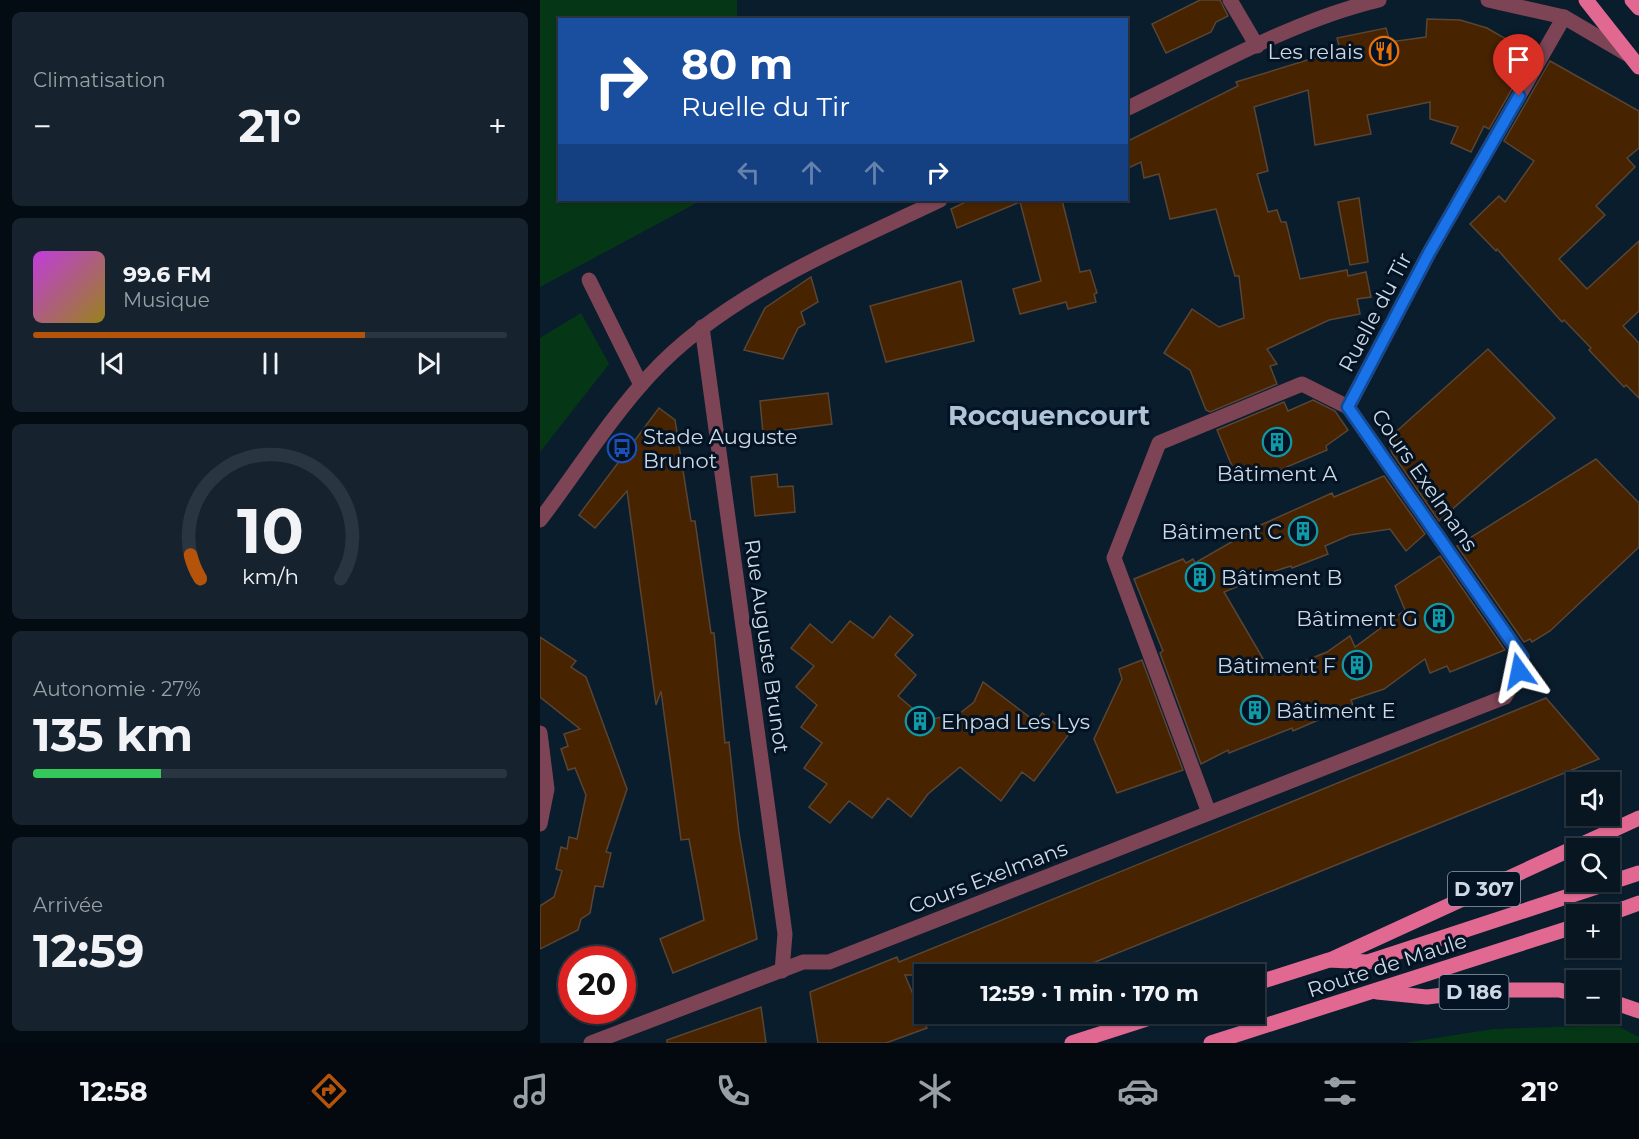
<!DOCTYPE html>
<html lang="fr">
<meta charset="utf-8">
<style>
:root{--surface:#081622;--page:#16232f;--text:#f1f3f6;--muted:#989fa5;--line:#293540;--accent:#b45309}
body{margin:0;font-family:Montserrat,sans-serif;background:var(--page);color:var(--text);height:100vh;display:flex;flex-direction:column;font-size:22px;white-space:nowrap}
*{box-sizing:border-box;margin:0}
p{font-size:20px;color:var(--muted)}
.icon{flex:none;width:33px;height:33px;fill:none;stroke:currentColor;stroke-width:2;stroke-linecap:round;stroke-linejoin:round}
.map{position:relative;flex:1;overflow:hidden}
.panel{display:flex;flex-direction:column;gap:12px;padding:12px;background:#040c13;width:540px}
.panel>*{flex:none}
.hud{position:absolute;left:18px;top:18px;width:570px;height:183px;border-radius:0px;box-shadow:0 2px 4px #0004,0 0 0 2px var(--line);background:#1a4fa0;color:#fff;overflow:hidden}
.tools{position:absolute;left:1026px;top:772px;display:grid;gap:12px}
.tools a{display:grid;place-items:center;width:54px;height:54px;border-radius:0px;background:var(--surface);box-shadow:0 2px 4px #0004,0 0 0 2px var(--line);font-size:30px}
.speed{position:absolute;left:18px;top:946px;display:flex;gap:12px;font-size:30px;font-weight:700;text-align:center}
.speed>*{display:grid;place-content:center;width:78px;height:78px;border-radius:50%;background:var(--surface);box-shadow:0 2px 4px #0004,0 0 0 2px var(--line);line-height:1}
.speed .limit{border:9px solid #d22;background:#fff;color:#111}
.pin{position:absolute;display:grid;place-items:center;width:51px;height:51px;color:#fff;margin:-62px -26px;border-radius:50% 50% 50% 0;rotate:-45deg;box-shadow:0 0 6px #0007}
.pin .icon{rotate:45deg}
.me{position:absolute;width:66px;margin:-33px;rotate:348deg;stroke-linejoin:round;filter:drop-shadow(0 0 4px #0008)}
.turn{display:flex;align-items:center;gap:21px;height:126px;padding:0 24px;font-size:27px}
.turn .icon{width:78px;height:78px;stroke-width:2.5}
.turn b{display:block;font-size:42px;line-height:51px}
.lanes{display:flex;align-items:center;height:57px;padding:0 24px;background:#0003;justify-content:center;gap:30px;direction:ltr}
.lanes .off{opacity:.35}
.big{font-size:45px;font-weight:700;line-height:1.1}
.panel .card{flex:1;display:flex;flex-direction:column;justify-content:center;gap:9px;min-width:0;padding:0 21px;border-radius:9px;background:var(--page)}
.panel .dial{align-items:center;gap:0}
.dial svg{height:156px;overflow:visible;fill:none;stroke:var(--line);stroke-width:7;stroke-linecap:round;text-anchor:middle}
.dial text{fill:var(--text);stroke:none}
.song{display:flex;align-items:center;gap:18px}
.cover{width:72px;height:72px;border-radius:9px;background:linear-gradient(135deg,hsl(290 70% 55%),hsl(50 70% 35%))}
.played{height:6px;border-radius:3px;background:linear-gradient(90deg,var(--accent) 70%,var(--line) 70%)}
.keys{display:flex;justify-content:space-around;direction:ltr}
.heat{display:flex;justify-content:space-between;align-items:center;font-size:33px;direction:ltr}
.charge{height:9px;border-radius:4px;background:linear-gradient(90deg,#34c759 27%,var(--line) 0)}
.trip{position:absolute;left:374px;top:964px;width:351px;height:60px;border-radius:0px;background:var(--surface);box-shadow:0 2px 4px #0004,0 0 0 2px var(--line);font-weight:700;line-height:60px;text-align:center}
.dock{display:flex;height:96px;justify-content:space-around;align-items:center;background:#03090e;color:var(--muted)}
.dock .icon{width:42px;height:42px}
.dock .current{color:var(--accent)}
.dock b{font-size:27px;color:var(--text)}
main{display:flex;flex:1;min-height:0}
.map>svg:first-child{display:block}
</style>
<main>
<section class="panel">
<div class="card"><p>Climatisation</p>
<div class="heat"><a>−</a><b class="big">21°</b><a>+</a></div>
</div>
<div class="card">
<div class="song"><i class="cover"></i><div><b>99.6 FM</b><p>Musique</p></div></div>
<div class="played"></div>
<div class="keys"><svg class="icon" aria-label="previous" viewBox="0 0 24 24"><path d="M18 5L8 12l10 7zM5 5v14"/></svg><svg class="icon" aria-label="pause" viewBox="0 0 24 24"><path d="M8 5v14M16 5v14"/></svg><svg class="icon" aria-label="next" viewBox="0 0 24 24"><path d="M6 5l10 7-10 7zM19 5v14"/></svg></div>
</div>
<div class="card dial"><svg viewBox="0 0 100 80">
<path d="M14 69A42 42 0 1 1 86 69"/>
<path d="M14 69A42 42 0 0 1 9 57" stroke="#b45309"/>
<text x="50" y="56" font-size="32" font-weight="700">10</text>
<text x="50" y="72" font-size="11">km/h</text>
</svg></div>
<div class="card"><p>Autonomie · 27%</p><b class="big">135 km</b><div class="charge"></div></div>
<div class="card"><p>Arrivée</p><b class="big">12:59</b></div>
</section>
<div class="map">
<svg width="1099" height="1043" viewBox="0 0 1099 1043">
<rect width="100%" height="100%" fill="#0a1d2d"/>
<!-- green -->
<g fill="#053717">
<path d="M0,0H197V19L20,20V200H162L0,287Z"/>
<path d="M41,313L69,364L0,452V338Z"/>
<path d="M1076,1025L1099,1037V1043H864L954,1029Z"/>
</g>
<!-- building -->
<g fill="#472300" stroke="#594534" stroke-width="1.5">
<path d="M660,0H680L688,16L676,22L671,32L626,53L612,24Z"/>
<path d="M887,19L920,20L947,28L992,54L949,129L944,126L931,152L911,143L918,127L890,119V102L827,115L831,134L775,145L768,90L714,107L728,171L717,174L728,212L737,210L741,222H746L760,279L807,270L808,276L826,272L831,297L817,299L820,314L789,320L727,349L737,364L730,366L737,384L670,412L666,410L650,370L624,353L652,309L679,327L704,318L699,276H695L676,209L630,219L619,174L604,178L601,162L586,169V142L698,86L696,82L800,50L797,38L846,28L850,42L886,37Z"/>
<path d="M1010,61L1099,111V148L1087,158L1095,167L1056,206L1065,215L1019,259L1047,289L1099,241V311L1083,326L1099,343V398L1086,385L1084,387L1049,350L1051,348L1024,320L1022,322L957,249L956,251L930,224L959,196L965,202L994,161L964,141Z"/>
<path d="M819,198L828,262L810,265L798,202Z"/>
<path d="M430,200H522L540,272L550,270L557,293L554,294L556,302L528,309L526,302L480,314L473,289L501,281L480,202L417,228L411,209Z"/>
<path d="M271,277L278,302L261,312L265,324L258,328L243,359L204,350L225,308Z"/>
<path d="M421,281L434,341L346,362L330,306Z"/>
<path d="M948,349L1015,418L899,521L852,453L847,440Z"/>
<path d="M288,393L292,424L223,433L220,401Z"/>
<path d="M773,400L795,411L808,430L786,446L787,450L718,479L715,476L699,483L677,430L744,402L748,411Z"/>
<path d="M119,408L135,420L151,521H155L171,633H174L185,743L189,742L199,833L217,939L133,973L120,939L164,920L149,839L141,840L121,691L116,705L87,491L55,528L39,515Z"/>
<path d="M1056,459L1099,503V547L1010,631L992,642L990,639L984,642L917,546Z"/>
<path d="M237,474L238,487L253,486L255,512L215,516L211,477Z"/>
<path d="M844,476L885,534L866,551L850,529L810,535L785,546L788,554L752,568L751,566L735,571L684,592L732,674L787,652L810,636L815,647L865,610L855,586L900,556L965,650L910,672L907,666L890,673L885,659L844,689L811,700L813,705L753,731L752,728L689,753L688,750L661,764L620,653L623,651L594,579L643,559L646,563L653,559L655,563L723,524L792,493L794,497Z"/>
<path d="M350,616L373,635L355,655L376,675L358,696L378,713L392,719L419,714L434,702L443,682L496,722L502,713L529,734L494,781L482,772L461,801L420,767L388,794L371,817L348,798L332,818L309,801L290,823L269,807L287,784L264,768L282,743L261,727L277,705L256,687L274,666L251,648L270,624L292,643L310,621L333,638Z"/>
<path d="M0,637L36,661L31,667L46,677L87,789L66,852L71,853L63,887L55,886L50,913L41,919L38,930L0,949V906L14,897L22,871L16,869L21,847L27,849L29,837L37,839L46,795L35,768L28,770L21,749L28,746L24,734L40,729L0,697Z"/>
<path d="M602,660L643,770L577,793L554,739L582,679L579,669Z"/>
<path d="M1006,698L1059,759L523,975H365L387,1028L346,1043H278L270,992L357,957L359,962Z"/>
<path d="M221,1007L226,1043H127V1040Z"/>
</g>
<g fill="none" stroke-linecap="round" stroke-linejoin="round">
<!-- service -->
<g stroke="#7d4456" stroke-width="15">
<path d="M49,280L101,385"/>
<path d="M808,407L889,253L1024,17"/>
<path d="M0,733L7,789L0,824"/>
<path d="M669,813L574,558L619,443L762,384L808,407L982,657L979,671"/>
</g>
<!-- minor -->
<g stroke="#7d4456" stroke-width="15">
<path d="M690,0L717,46"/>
<path d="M162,327L245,934L242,971"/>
<path d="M51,1043L263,962H289L965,697L979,671"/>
</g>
<!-- tertiary -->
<g stroke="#7d4456" stroke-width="15">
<path d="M948,0L1024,17L1087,54"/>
<path d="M586,109C668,70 751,21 839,0"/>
<path d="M0,520C36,473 70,418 110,375C184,294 302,247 400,200"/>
</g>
<!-- primary -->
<g stroke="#e16991" stroke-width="15">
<path d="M1046,0L1099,67"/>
<path d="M1092,0L1099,8"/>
<path d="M1066,915L1099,903"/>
<path d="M792,959L1099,818"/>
<path d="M714,984L789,960L828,962L1099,873"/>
<path d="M837,992L887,997L945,990H1019L1036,994"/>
<path d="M1070,1001L1099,1011"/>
<path d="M532,1043L622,1014"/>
<path d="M671,1043L1036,926"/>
</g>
</g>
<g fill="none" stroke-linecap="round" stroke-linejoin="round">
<!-- route casing -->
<g stroke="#114b97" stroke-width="15">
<path id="route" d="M979,671L982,657L808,407L889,253L979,96"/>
</g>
<!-- route -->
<use href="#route" stroke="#1a73e8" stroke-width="10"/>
</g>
<!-- icons -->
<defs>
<g id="restaurant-ring" transform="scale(1.5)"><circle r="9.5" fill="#031323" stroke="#e8710a" stroke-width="1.5"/><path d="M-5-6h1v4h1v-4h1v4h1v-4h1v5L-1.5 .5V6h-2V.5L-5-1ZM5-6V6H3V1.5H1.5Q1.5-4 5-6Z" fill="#e8710a"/></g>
<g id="building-ring" transform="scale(1.5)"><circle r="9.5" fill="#031323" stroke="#0f9aa8" stroke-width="1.5"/><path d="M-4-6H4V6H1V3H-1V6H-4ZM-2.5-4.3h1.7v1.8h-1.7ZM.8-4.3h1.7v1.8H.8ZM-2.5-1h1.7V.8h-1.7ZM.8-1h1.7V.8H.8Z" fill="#0f9aa8"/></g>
<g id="bus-ring" transform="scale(1.5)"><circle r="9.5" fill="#031323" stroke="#1a4fb4" stroke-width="1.5"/><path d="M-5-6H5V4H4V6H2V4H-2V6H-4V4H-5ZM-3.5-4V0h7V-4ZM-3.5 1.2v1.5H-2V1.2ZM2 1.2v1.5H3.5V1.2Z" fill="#1a4fb4"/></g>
</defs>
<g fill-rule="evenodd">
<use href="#restaurant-ring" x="844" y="51"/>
<use href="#building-ring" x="737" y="442"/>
<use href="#bus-ring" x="82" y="448"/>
<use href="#building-ring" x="763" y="531"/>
<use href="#building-ring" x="660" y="577"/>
<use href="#building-ring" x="899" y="618"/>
<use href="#building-ring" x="817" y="665"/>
<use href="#building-ring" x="715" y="710"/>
<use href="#building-ring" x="380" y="721"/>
</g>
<g text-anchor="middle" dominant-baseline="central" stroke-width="6" stroke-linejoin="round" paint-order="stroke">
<!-- shield labels -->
<g fill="#031323" stroke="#919eaa" stroke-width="1.5">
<rect x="908" y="872" width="72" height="34" rx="4.5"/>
<rect x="899.5" y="975" width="69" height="34" rx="4.5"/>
</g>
<g font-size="20" font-weight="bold" fill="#ced9e4">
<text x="944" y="889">D 307</text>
<text x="934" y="992">D 186</text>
</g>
<!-- poi labels -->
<g font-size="21" fill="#ced9e4" stroke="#031323" text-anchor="end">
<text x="823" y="51">Les relais</text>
<text x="103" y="436" text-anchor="start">Stade Auguste<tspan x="103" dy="24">Brunot</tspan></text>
<text x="737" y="473" text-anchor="middle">Bâtiment A</text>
<text x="742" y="531">Bâtiment C</text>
<text x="681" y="577" text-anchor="start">Bâtiment B</text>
<text x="878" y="618">Bâtiment G</text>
<text x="796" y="665">Bâtiment F</text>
<text x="736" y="710" text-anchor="start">Bâtiment E</text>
<text x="401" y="721" text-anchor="start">Ehpad Les Lys</text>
</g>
<!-- street labels -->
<g font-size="21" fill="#ced9e4" stroke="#031323">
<text transform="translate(835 312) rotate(-62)">Ruelle du Tir</text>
<text transform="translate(885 480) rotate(55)">Cours Exelmans</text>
<text transform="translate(227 646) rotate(82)">Rue Auguste Brunot</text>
<text transform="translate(448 877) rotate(-21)">Cours Exelmans</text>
<text transform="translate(847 965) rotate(-18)">Route de Maule</text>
</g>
<!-- district labels -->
<g font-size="27" font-weight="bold" fill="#adc4d9" stroke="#031323">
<text x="509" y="415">Rocquencourt</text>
</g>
</g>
</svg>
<div class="tools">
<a><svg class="icon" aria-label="sound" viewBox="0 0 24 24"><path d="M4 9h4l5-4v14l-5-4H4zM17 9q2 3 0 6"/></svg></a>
<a><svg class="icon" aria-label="search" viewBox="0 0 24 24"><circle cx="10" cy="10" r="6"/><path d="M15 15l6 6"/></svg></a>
<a>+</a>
<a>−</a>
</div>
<div class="speed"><div class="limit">20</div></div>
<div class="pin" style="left:979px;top:96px;background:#d93025"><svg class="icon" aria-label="arrive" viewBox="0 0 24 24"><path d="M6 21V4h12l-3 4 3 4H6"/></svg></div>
<svg class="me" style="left:979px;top:671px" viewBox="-20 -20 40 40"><path d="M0-17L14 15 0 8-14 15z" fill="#1a73e8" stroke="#fff" stroke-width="4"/></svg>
<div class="trip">12:59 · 1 min · 170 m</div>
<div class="hud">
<div class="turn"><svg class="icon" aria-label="right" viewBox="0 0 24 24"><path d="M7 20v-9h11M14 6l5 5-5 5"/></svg><div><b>80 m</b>Ruelle du Tir</div></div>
<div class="lanes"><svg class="icon off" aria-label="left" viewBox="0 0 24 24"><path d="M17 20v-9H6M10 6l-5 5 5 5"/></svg><svg class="icon off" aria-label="ahead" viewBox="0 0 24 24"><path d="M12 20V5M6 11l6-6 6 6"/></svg><svg class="icon off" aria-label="ahead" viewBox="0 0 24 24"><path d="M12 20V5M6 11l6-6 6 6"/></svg><svg class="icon" aria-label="right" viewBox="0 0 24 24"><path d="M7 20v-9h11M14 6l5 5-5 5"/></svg></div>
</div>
</div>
</main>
<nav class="dock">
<b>12:58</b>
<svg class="icon current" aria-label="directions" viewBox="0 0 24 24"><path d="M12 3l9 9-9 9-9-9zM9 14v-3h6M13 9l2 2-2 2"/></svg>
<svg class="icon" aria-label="music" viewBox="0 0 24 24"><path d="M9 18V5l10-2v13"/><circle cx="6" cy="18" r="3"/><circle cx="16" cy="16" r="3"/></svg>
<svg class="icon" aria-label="phone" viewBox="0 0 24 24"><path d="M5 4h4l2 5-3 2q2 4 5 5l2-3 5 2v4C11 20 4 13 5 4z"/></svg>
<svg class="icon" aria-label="climate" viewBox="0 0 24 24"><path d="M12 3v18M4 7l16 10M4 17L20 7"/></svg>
<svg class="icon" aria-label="car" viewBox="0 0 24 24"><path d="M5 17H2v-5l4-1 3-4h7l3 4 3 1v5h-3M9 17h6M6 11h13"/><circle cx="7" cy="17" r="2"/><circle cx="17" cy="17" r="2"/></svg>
<svg class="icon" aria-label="filters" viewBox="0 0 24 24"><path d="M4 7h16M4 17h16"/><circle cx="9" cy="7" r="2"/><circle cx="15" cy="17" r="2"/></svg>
<b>21°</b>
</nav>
